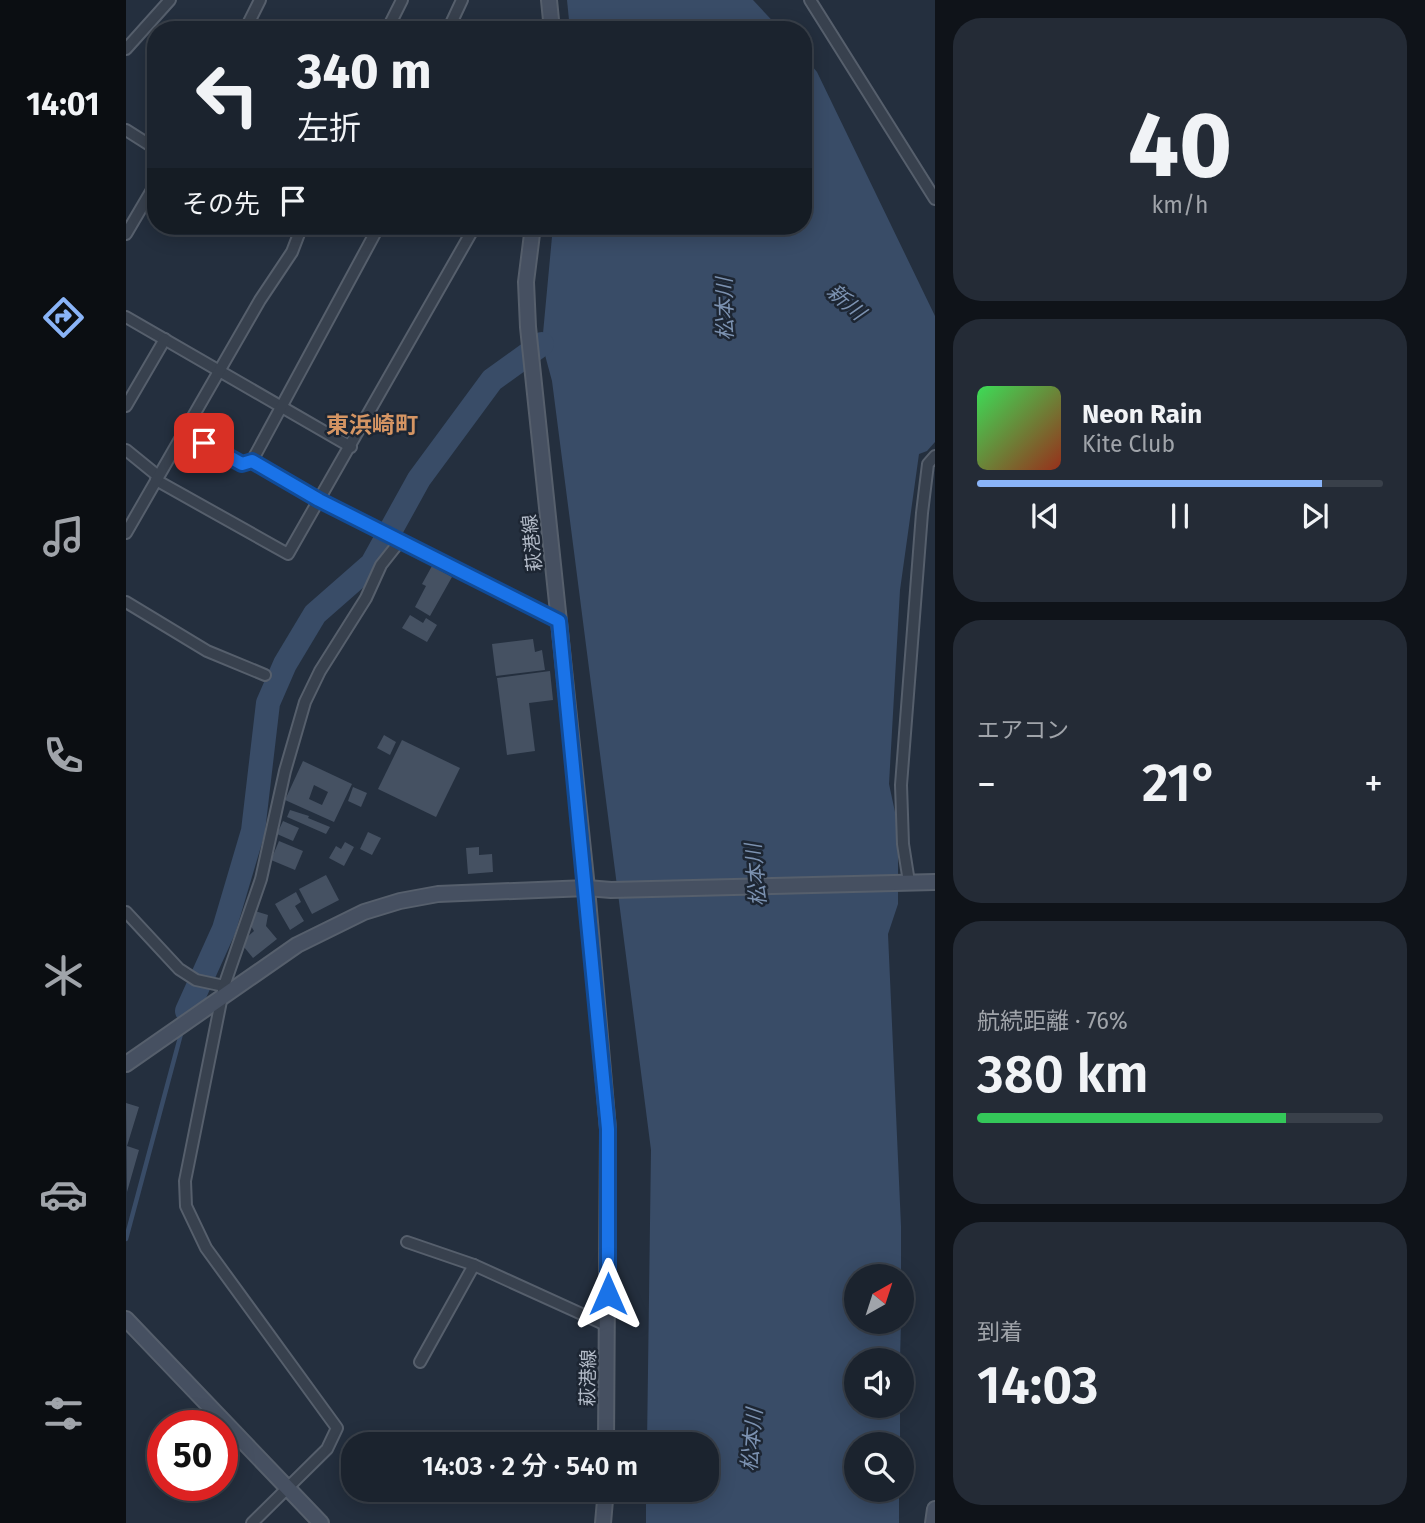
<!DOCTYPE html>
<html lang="ja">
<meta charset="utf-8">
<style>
:root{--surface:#1b232e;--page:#242b36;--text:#f1f3f6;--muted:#a0a4aa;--line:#39404a;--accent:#8ab4f8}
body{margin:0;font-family:"Fira Sans","Noto Sans JP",sans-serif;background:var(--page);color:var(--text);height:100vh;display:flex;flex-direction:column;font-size:26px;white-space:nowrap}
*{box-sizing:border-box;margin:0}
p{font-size:23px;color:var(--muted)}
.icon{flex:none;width:38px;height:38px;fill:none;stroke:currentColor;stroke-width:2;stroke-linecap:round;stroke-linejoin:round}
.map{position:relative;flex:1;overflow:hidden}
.panel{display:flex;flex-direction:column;gap:18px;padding:18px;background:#0f1319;width:490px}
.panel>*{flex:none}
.hud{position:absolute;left:21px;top:21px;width:665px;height:214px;border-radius:28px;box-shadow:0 4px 18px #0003,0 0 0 2px var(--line);background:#1b232e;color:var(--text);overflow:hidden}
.needle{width:46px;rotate:39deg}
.controls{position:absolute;left:718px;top:1264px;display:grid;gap:14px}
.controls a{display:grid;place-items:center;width:70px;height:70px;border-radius:50%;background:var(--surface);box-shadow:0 4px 18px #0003,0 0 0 2px var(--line);font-size:35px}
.speed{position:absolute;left:21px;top:1410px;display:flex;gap:14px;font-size:35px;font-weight:700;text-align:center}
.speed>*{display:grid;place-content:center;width:91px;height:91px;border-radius:50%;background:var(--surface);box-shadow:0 4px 18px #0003,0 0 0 2px var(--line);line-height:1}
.speed .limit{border:10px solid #d22;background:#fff;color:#111}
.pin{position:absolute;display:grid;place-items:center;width:60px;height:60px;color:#fff;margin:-30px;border-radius:14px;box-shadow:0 4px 10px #0006}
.me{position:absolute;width:77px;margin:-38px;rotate:0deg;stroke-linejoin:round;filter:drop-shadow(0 0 5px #0008)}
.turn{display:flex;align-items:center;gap:24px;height:147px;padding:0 35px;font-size:32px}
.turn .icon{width:91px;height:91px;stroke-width:2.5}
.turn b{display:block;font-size:49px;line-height:60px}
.then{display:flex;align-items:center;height:66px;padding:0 35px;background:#0003;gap:14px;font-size:26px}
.big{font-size:52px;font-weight:600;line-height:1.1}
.panel .widget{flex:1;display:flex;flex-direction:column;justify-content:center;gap:10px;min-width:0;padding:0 24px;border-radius:28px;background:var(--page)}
.panel .dial{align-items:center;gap:0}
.dial b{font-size:91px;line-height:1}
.song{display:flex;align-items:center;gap:21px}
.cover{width:84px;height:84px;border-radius:10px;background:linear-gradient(135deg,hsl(130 70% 55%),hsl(10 70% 35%))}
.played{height:7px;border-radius:4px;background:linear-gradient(90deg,var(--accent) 85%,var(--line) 85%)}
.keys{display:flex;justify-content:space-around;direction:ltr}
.heat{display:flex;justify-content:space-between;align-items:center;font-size:38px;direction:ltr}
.charge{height:10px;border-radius:5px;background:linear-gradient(90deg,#34c759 76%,var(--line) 0)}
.trip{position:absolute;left:215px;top:1432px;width:378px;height:70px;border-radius:28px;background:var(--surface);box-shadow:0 4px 18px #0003,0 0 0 2px var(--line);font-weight:600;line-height:70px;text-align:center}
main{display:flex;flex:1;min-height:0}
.tab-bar{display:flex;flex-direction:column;width:126px;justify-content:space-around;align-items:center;background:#0b0e12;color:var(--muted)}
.tab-bar .icon{width:49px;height:49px}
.tab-bar .on{color:var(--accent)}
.tab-bar b{font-size:32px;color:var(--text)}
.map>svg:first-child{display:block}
</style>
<main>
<nav class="tab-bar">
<b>14:01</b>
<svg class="icon on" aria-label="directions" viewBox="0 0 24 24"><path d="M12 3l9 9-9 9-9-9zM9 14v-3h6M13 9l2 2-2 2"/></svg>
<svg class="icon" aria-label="music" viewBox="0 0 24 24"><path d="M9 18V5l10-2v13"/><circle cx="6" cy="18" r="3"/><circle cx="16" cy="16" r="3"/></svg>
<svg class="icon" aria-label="phone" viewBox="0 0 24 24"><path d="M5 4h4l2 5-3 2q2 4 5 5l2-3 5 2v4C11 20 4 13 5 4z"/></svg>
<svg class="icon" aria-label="climate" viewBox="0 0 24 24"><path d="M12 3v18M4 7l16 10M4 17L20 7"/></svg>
<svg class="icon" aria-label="car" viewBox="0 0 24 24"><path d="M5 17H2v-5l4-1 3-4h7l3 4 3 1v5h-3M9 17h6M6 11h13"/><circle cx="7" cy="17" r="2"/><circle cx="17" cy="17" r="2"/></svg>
<svg class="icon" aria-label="filters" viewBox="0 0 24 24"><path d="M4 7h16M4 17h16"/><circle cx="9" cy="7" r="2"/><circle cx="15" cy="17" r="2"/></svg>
</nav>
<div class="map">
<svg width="809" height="1523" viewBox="0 0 809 1523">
<rect width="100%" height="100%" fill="#242f3e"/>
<!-- water -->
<g fill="#394c67">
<path d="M441,0H627L655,30H444Z"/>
<path d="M677,55L691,72L809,316V442L801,451L793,454L774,590L763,784L772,826V904L762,934L775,1226V1276H730V1321H775L774,1360H730V1405H774V1444H730V1489H773V1523H520V1489H581V1444H521L525,1150L426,381L416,344L427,226H677Z"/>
</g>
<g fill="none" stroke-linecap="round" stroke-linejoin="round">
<!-- stream -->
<path stroke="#394c67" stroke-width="4.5" d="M0,1239L56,1030"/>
<!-- river -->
<path stroke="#394c67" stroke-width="24" d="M61,1011L98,929L127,831L142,703L159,664L189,614L246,564L293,479L366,380L416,344"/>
</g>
<!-- building -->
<g fill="#455162" fill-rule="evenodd">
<path d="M306,566L326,577L304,616L289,607L300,586L296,584Z"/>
<path d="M284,615L297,623L300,618L311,625L301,642L276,628Z"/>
<path d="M407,639L409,652L416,650L419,670L370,676L366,644Z"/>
<path d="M424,671L427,700L403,703L409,751L381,755L371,678Z"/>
<path d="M258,735L270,742L264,755L251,748Z"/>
<path d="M276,740L334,768L310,817L252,789Z"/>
<path d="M177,761L226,784L208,822L159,800ZM188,785L202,792L196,805L183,799Z"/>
<path d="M227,787L241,793L235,807L222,801Z"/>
<path d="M164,810L183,816L182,818L204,827L200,834L161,817Z"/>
<path d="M157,821L173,828L167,841L151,834Z"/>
<path d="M242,832L255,838L246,855L234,849Z"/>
<path d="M153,841L177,851L169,870L145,860Z"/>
<path d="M219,842L228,847L218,866L203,858L210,846L215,849Z"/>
<path d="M353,847V855L366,854L367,872L342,874L340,848Z"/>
<path d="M200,875L213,900L186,914L173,889Z"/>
<path d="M170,892L175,902L169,906L178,921L164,930L149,904Z"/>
<path d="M129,911L142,915L140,926L151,939L127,958L118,947L120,938L128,931L125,926Z"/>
<path d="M0,1103L13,1107L1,1146L13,1150L1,1192Z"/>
</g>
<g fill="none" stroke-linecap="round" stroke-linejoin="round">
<!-- street casing -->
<g stroke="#565f6c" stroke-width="14">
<g id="street">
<path d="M684,0L809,199"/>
<path d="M119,30L134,0"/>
<path d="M261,30L276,0"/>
<path d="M322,30L336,0"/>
<path d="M0,49L44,0"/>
<path d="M0,130L30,149"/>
<path d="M0,234L30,183"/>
<path d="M0,317L225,447"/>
<path d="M0,406L39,339"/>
<path d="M58,432L116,464L126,461L193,500L433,621"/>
<path d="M0,450L32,476"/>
<path d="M126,461L253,226"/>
<path d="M30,480L162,554L349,226"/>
<path d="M0,533L134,300L166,252L176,226"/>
<path d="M0,602L81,651L139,675"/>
<path d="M783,882L777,844L775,785L796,513L802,464L809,456"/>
<path d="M0,912L53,969L70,980L98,986"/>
<path d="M281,1242L348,1265L482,1326"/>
<path d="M294,1362L348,1265"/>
<path d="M126,1523L201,1449L211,1428L80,1248L60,1206L59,1181L98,986L135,879L159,771L179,702L194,671L240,598L255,565L274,541"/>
</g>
</g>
<!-- secondary casing -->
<g stroke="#565f6c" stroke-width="18">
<g id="secondary">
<path d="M423,0L426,30"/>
<path d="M407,226L400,282L402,327L461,888L482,1129L480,1444"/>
<path d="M0,1064L171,945L238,912L274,901L312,894L461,888L485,890L809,882"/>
<path d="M0,1319L195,1523"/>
<path d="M477,1523L480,1489"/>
<path d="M807,1523L809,1509"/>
</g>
</g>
<!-- street -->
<use href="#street" stroke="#38414e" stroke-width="10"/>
<!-- secondary -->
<use href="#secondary" stroke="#465061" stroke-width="14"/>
</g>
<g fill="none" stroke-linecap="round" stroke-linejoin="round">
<!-- route casing -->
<g stroke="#114b97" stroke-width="18">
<path id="route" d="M78,443L116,464L126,461L193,500L433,621L482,1129V1294"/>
</g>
<!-- route -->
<use href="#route" stroke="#1a73e8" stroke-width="12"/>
</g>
<g text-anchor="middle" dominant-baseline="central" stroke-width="5" stroke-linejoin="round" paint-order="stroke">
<!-- street labels -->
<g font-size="19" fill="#b4bcc9" stroke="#1d2633">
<text transform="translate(406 543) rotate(-96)">萩港線</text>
<text transform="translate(462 1378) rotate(-89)">萩港線</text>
</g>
<!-- water labels -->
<g font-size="21" font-style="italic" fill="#7c92b1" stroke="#1d2633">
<text transform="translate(720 302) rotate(41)">新川</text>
<text transform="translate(599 309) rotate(-91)">松本川</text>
<text transform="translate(630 875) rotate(-95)">松本川</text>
<text transform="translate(626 1440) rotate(-85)">松本川</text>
</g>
<!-- quarter labels -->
<g font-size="23" font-weight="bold" fill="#d59563" stroke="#1d2633">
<text x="246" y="425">東浜崎町</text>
</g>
</g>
</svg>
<div class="controls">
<a><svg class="needle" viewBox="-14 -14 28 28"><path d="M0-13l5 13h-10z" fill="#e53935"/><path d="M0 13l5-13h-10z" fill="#a0a4aa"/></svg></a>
<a><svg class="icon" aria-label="sound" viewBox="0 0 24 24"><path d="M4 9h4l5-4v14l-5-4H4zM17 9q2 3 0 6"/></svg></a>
<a><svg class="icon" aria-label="search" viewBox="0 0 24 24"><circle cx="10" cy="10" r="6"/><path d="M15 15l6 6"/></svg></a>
</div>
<div class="speed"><div class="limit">50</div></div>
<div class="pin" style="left:78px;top:443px;background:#d93025"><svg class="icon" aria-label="arrive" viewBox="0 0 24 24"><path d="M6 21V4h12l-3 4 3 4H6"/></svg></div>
<svg class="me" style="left:482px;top:1294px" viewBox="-20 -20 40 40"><path d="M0-17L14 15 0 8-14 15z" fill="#1a73e8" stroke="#fff" stroke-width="4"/></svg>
<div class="trip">14:03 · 2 分 · 540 m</div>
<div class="hud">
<div class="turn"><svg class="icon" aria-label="left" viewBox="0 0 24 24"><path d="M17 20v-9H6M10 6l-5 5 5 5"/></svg><div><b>340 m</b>左折</div></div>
<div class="then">その先<svg class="icon" aria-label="arrive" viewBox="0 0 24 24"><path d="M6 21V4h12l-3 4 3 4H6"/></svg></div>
</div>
</div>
<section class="panel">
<div class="widget dial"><b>40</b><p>km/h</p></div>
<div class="widget">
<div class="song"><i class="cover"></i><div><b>Neon Rain</b><p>Kite Club</p></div></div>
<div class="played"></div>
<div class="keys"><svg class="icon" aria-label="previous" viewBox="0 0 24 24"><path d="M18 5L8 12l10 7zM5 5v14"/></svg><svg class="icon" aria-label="pause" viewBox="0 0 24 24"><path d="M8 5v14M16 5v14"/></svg><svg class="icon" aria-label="next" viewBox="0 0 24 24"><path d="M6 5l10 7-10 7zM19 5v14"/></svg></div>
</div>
<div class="widget"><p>エアコン</p>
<div class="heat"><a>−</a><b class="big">21°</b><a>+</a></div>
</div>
<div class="widget"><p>航続距離 · 76%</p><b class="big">380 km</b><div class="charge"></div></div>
<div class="widget"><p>到着</p><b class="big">14:03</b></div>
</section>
</main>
